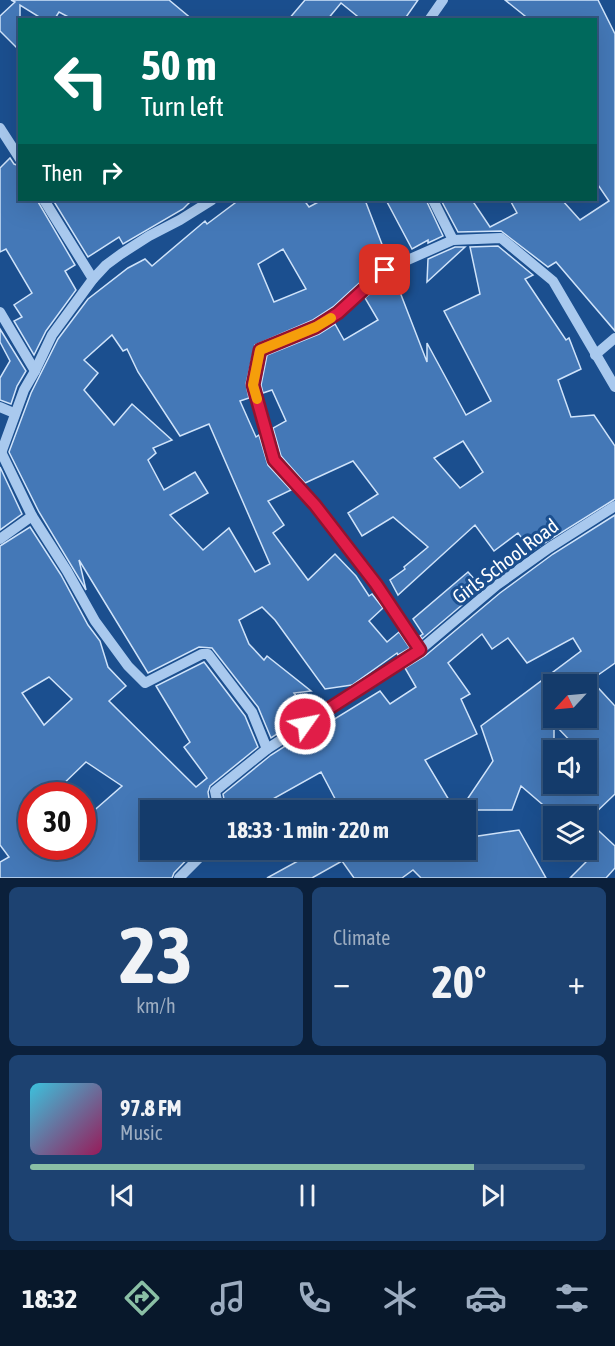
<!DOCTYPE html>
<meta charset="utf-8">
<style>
:root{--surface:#143b6b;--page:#1d4271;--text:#f1f3f6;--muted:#9dadc1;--line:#33557e;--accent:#8abfa5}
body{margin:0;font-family:"Asap Condensed",sans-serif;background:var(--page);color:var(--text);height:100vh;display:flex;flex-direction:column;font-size:22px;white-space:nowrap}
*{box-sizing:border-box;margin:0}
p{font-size:20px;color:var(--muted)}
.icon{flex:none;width:33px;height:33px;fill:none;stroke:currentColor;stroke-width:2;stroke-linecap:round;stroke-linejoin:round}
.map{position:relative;height:878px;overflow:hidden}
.details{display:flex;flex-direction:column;gap:9px;padding:9px;background:#0b203b;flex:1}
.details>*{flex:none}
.top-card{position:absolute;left:18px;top:18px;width:579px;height:183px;border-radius:0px;box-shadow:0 6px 24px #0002,0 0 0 2px var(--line);background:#00695c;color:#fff;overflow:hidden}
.needle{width:39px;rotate:244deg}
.controls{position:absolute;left:543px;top:674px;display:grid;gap:12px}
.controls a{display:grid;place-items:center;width:54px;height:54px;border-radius:0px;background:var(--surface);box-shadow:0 6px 24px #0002,0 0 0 2px var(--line);font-size:30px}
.speed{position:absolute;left:18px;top:782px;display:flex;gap:12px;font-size:30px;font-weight:700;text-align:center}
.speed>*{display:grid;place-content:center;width:78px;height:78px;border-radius:50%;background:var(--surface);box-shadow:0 6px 24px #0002,0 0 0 2px var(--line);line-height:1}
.speed .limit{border:9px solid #d22;background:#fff;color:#111}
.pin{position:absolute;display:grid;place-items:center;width:51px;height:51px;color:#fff;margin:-26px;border-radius:12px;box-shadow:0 3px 9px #0006}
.me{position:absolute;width:66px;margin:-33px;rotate:57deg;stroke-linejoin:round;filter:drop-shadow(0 0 4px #0008)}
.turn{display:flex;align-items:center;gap:21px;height:126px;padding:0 24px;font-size:27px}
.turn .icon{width:78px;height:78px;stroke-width:2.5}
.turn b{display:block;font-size:42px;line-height:51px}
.then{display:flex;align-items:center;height:57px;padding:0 24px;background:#0003;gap:12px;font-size:22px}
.big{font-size:45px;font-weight:700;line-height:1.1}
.details .tile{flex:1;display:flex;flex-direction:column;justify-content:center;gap:9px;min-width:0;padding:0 21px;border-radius:9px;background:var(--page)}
.details .dial{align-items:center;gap:0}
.dial b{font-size:78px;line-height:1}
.song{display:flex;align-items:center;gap:18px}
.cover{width:72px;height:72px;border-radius:9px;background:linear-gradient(135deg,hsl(190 70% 55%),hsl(330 70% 35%))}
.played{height:6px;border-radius:3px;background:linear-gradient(90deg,var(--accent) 80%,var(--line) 80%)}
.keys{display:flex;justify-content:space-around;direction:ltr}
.heat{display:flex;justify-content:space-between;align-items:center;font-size:33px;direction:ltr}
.details .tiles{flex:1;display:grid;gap:9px;grid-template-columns:1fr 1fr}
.tile:last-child{grid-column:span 2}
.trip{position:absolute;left:140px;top:800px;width:336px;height:60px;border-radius:0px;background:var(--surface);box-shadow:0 6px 24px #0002,0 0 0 2px var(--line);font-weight:700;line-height:60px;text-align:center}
.menu{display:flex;height:96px;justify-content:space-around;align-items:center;background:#08182b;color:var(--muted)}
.menu .icon{width:42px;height:42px}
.menu .current{color:var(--accent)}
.menu b{font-size:27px;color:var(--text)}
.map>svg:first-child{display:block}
</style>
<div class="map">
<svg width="615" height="878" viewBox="0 0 615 878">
<rect width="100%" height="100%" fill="#1b4f8f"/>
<!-- building -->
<g fill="#4478b7" stroke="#cfe3fa" stroke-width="1.5" fill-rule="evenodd">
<path d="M11,0H169L193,20H74L59,12L54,20H44L20,5V51L0,31V16L15,2Z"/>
<path d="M305,0H418L404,20H362L341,3L327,20H288Z"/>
<path d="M505,0H598L615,34V331L556,262L548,267L501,231L458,232L441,200H472L490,227L517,213L510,200H562L580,220L609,201L596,182V20H530Z"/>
<path d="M10,158L14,164L20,166V200H37L75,265L65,271L76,290L46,331L34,355L14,321L22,317L14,305L32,293L6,249L0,252V168Z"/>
<path d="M53,200H192L183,209L123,244L119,237L88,257Z"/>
<path d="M239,200H304L309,207L322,200H365L388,260L380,264L333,307L313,320L255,345L246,384L249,398L240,401L256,437L259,435L268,465L291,490L268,501L284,525L273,533L308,580L335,554L356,576L369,596L372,594L383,608L369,621L387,642L399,632L410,648L398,655L397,653L352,685L325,689L275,620L262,607L239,620L249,644L264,660L267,656L311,691L294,693L309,713L271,738L258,707L212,648L199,647L148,673L79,560L86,590L39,512L9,452L31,393L58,339L88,299L128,268L145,259L152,266L205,221L207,224ZM283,249L306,289L274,302L258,264ZM112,335L123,351L127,349L138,372L180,436L209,424L270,564L255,572L229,528L203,550L170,515L208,493L195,472L164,490L148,460L156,453L153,448L172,440L132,404L114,425L84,390L98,373L84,360Z"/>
<path d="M386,200H426L443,236L428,243V240L412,249Z"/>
<path d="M498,246L533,275L525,279L566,340L569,338L581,369L558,380L571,417L594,415L615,446V499L532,551L518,533L494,551L475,525L398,595L390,580L405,569L404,567L428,547L393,517L362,536L348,513L378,494L353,461L305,483L281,456L273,428L286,421L272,390L263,393L261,385L267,355L319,334L335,324L344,340L378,320L365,298L393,274L427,362V343L466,415L491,401L444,311L480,294L470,247ZM463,441L483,472L460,488L434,458Z"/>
<path d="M455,247H465L427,282L428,259Z"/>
<path d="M0,329L26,371L17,386L11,404L0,400V378L10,361L0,342Z"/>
<path d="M0,467L22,514L0,530Z"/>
<path d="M615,515V663L591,680L615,706V794L592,816H556V810H549L521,786L512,810H460L493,761L481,726L581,651L573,638L527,663L508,638L492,649L482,634L448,663L470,694L461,699L477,734L425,760L455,810H341L321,772L262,805L265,810H226L223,794L271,755L318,725L320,728L380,691L390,704L416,687L405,668L425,656L500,593L553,554ZM586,683V717H554V684ZM554,724L579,750H586V783H554Z"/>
<path d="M30,527L61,575L88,625L100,641L108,667L126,686L109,701L196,787L207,778L184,747L190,742L156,686L204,662L245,716L258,747L210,786L208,792L211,810H150V849H197L174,873L172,878H0V862L9,857L0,845V546ZM49,677L72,699L44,725L22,693ZM86,762L122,786L82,821V846H32V795H39L50,788L54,793Z"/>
<path d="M468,572L482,588L422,639L420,636L423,634L413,619Z"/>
<path d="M586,819L615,846V868L606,878H570L586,862Z"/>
<path d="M519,830L546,878H421L413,870L402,878H354L342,861L312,878H267L298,861L290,849H363L358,852L361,857L372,849H465V838Z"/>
</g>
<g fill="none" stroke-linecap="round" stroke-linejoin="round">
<!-- minor -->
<g stroke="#a9c9ee" stroke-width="10">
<path d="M429,20L443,0"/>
<path d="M0,128L20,159"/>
<path d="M44,200L93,279"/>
<path d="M433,200L453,240"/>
<path d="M0,312L35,371"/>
<path d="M595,355L615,338"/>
<path d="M0,407L14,413"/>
<path d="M2,454L32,516L67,571L95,621L128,666L145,683L202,654H208L252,712L267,749L215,791L219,810"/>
<path d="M0,456L24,390L35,371L52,335L93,279L106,265L121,254L149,236L180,220L212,200"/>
<path d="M0,539L32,516"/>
<path d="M420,650L376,584L315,505L274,460L253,385L260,350L316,327L338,313L385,270L453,240L501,238L553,281L615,387"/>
<path d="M267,749L420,650L497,585L549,548L615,506"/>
<path d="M179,878L208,849"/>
</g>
</g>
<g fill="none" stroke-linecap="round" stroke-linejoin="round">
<!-- route casing -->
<g stroke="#92132f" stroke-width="15">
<path id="route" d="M305,724L420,650L376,584L315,505L274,460L253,385L260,350L316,327L338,313L385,270"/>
</g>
<!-- route -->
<use href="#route" stroke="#e11d48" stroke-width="10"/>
<!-- slow -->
<path stroke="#f59e0b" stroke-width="10" d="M257,399L253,385L260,350L316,327L331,318"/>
</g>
<g text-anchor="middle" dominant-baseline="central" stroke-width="6" stroke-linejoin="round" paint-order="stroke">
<!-- street labels -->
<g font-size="20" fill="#fff" stroke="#1b4f8f">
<text transform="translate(505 561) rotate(-37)">Girls School Road</text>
</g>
</g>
</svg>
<div class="controls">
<a><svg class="needle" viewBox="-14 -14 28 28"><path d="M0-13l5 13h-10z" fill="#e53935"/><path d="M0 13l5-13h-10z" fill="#9dadc1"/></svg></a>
<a><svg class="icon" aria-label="sound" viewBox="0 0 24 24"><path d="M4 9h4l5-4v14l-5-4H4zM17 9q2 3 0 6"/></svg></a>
<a><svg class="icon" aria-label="layers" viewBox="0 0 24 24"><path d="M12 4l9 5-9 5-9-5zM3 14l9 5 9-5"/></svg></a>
</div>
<div class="speed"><div class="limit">30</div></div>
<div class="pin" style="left:385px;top:270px;background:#d93025"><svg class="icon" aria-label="arrive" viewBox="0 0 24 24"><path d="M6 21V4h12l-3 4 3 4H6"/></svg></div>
<svg class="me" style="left:305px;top:724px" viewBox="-20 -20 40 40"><circle r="17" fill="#e11d48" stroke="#fff" stroke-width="3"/><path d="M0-11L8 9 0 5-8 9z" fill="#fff"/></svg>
<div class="trip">18:33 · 1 min · 220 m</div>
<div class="top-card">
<div class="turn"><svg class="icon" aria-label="left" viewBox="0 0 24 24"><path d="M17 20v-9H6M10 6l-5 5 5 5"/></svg><div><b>50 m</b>Turn left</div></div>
<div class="then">Then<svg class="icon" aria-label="right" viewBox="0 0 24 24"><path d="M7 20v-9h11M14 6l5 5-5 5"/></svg></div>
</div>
</div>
<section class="details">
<div class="tiles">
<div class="tile dial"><b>23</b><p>km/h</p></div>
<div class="tile"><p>Climate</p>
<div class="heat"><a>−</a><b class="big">20°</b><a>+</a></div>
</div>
<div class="tile">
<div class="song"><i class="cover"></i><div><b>97.8 FM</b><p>Music</p></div></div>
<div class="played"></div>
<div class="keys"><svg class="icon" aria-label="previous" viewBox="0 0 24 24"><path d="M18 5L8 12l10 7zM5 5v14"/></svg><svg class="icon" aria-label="pause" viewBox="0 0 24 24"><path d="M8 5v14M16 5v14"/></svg><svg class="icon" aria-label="next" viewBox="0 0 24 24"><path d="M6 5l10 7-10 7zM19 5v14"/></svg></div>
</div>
</div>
</section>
<nav class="menu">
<b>18:32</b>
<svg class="icon current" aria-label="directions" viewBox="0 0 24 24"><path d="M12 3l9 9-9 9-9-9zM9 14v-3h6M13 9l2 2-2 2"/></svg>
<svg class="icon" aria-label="music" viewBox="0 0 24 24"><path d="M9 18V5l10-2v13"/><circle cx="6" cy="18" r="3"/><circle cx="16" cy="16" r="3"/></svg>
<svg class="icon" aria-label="phone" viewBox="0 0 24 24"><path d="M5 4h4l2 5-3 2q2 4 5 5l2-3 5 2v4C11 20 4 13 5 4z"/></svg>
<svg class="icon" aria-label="climate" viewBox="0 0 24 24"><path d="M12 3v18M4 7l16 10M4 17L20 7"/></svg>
<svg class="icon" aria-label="car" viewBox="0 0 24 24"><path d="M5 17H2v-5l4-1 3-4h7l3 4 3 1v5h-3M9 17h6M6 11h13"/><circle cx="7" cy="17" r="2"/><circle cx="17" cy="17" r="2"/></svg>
<svg class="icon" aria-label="filters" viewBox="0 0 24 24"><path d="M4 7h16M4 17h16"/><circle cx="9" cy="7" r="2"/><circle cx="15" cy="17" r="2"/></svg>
</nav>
